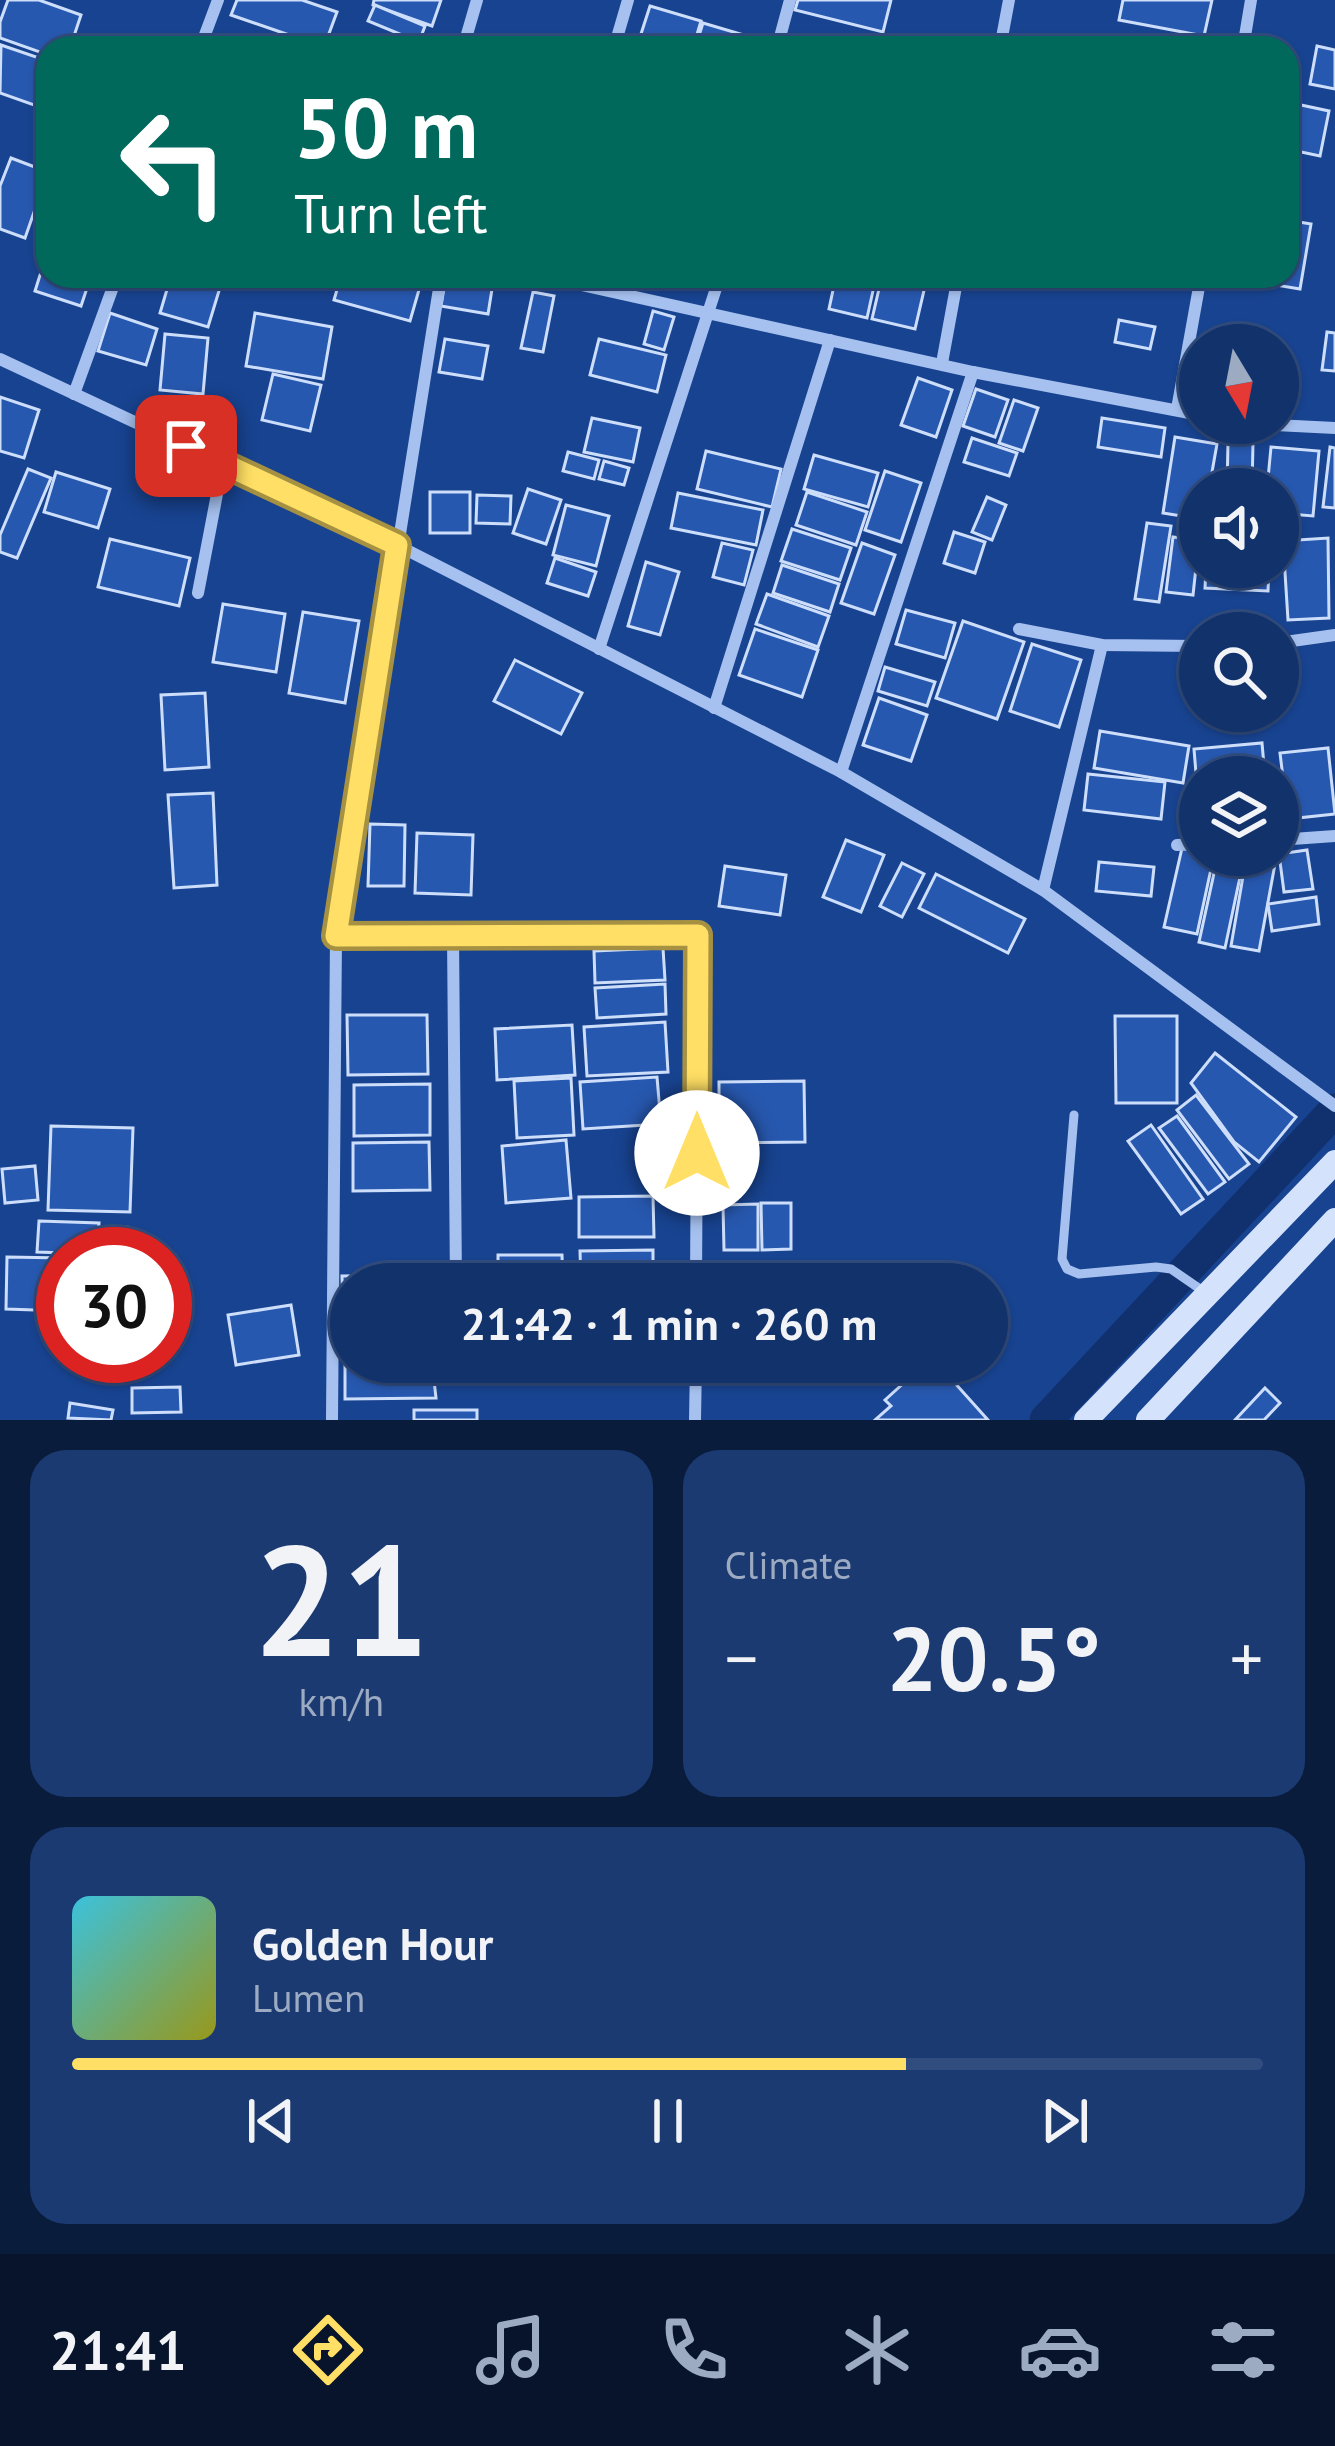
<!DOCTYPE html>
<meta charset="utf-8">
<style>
:root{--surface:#12326c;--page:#1b3a72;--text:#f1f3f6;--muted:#9caac2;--line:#314d7f;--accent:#ffdf65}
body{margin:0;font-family:"PT Sans",sans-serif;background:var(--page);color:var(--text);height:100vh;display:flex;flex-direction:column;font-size:45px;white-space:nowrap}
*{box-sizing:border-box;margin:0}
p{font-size:39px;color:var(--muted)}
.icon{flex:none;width:66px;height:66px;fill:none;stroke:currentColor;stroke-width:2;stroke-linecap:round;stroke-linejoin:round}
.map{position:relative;height:1420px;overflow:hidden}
.sheet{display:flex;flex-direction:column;gap:30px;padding:30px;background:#0a1c3b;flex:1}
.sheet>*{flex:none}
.guide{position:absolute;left:36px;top:36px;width:1263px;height:252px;border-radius:36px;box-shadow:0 3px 9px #0004,0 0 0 3px var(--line);background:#00695c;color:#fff;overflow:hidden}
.needle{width:78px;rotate:170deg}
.buttons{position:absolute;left:1179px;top:324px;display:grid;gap:24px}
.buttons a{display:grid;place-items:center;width:120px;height:120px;border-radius:50%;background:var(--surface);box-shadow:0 3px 9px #0004,0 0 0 3px var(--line);font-size:60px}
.speed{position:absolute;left:36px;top:1227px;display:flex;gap:24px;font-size:60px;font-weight:700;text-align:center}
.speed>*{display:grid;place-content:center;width:156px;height:156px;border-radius:50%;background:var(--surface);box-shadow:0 3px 9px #0004,0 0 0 3px var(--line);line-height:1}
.speed .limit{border:18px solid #d22;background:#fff;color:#111}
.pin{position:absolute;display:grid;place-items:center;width:102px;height:102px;color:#fff;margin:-51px;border-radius:24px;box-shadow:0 6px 18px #0006}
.me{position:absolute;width:132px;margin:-66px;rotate:0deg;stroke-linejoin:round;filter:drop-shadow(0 0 9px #0008)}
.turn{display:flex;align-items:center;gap:42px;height:252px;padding:0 60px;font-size:54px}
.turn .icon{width:156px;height:156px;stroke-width:2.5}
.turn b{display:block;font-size:84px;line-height:102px}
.big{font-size:90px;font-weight:700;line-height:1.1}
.sheet .tile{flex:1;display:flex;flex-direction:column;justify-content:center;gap:18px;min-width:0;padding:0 42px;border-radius:36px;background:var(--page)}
.sheet .dial{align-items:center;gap:0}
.dial b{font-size:156px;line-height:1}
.song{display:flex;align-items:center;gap:36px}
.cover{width:144px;height:144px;border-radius:18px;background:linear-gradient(135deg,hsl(190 70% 55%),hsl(60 70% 35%))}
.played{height:12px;border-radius:6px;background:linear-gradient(90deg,var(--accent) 70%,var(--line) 70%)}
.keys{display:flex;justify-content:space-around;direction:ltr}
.heat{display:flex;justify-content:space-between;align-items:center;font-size:66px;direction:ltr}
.sheet .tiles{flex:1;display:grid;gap:30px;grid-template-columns:1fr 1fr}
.tile:last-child{grid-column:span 2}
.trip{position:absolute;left:330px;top:1263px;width:678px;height:120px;border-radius:60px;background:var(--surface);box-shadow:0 3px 9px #0004,0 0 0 3px var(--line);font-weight:700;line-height:120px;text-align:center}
.dock{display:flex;height:192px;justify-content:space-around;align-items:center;background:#07142b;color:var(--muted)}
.dock .icon{width:84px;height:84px}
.dock .current{color:var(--accent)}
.dock b{font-size:54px;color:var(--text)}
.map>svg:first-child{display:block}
</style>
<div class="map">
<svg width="1335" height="1420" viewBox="0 0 1335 1420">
<rect width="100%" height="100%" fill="#184390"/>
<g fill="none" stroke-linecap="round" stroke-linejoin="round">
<!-- canal -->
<path stroke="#10306e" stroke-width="33" d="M1046,1420L1335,1110"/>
</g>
<!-- building -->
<g fill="#2758af" stroke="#cddefb" stroke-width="3">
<path d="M8,0H39L81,15L70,48H48V55L0,38V22Z"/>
<path d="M237,0H302L337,12L324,47L231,15Z"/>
<path d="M374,0H441L432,26L373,5Z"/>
<path d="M798,0H891L883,32L795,10Z"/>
<path d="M1123,0H1212L1204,36L1119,20Z"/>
<path d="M375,5L425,26L419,42L368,21Z"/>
<path d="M650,6L701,21L693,48H675L640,37Z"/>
<path d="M703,23L754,38L751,48H695Z"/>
<path d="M1,45L48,61V110L0,93Z"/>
<path d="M1317,46L1335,50V89L1310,84Z"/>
<path d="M1287,102L1329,111L1320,156L1287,149Z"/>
<path d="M11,158L48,172L25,238L0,229V186Z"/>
<path d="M1287,220L1311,224L1300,289L1223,276H1287Z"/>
<path d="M47,253L48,276H91L81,306L35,291Z"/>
<path d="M171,276H206L222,281L208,327L160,313Z"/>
<path d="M341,276H423L410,321L334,300Z"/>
<path d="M446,276L493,283L488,314L441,306Z"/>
<path d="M836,276L876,277L867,318L829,309Z"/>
<path d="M882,276L925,286L915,329L872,319Z"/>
<path d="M533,292L554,296L543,352L521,348Z"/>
<path d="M653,311L674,317L664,350L644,344Z"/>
<path d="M110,313L157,329L146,365L98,351Z"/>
<path d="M255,313L332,327L323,379L246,366Z"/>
<path d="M1119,320L1155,327L1150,349L1115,342Z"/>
<path d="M1327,332L1335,333V371L1322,370Z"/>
<path d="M165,334L208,338L203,394L160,390Z"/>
<path d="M1207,335L1270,340V345H1207Z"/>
<path d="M445,339L488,346L482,379L439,372Z"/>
<path d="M599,339L666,355L657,392L590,375Z"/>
<path d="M273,374L321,385L310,431L262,420Z"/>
<path d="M918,378L952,390L936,437L901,425Z"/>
<path d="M976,389L1008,400L995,437L963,426Z"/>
<path d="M0,397L39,410L24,458L0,451Z"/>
<path d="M1014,400L1038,408L1023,451L999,443Z"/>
<path d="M592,418L640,428L633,462L584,452Z"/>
<path d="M1102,418L1165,428L1161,457L1098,447Z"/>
<path d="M1175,437L1217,444L1209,489H1200V519L1163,513Z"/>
<path d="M972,438L1017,453L1009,476L964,462Z"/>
<path d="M1228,443H1253L1252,489H1227Z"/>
<path d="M1271,447L1319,451L1313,516L1278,513V489H1267Z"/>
<path d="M1330,447L1335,448V508L1323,507Z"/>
<path d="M706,451L781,469L772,507L697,489Z"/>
<path d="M568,452L599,460L594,479L563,471Z"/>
<path d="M814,455L878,473L868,507L804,489Z"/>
<path d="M604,461L629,468L624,485L599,479Z"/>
<path d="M28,469L51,478L17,558L0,552V535Z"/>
<path d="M885,471L921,483L901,542L865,530Z"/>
<path d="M56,472L110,489L98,528L44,512Z"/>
<path d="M528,489L561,500L546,544L513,533Z"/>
<rect x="430" y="492" width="40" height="41"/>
<path d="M807,492L867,512L856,545L796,525Z"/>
<path d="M678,493L763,510L756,545L671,528Z"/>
<path d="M477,495L511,496L510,524L476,523Z"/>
<path d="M987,497L1006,505L992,540L972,532Z"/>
<path d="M566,505L609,516L596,566L553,555Z"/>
<path d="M1147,523L1171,526L1159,602L1135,599Z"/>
<path d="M792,529L851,548L840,580L781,561Z"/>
<path d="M954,532L985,542L975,573L944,563Z"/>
<path d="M1173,537L1199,540L1193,595L1166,592Z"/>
<path d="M1328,538L1329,618L1288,620L1283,541Z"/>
<path d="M110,539L190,558L179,606L98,587Z"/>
<path d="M722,543L753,550L744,585L713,577Z"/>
<path d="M862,543L895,555L874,614L841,603Z"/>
<path d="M555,558L596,572L588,596L547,583Z"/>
<path d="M646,562L679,572L660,635L628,626Z"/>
<path d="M782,565L839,584L830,612L773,593Z"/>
<path d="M1206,567H1269L1268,591L1205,588Z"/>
<path d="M767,594L829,616L818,647L756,624Z"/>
<path d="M223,604L285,614L276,672L213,662Z"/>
<path d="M906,610L955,623L945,658L896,644Z"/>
<path d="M303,612L359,621L345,703L289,693Z"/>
<path d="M963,621L1024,642L997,719L936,698Z"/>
<path d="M755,629L818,650L802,697L739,675Z"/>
<path d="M1032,644L1081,660L1059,727L1010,711Z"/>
<path d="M515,660L582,693L561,734L494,701Z"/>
<path d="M885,667L935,682L927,706L878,691Z"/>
<path d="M205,693L209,767L165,770L161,695Z"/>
<path d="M879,698L927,715L911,761L863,745Z"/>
<path d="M1100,731L1189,746L1183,783L1094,768Z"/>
<path d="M1262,743L1265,777H1200L1198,798L1194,749Z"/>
<path d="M1328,748L1335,814L1288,819L1280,753Z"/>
<path d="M1088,774L1165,782L1161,819L1084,810Z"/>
<path d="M213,793L217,885L174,888L168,795Z"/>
<path d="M370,824L405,825L404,886H368Z"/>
<path d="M417,833L473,835L471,895L415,893Z"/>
<path d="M846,840L884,855L861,912L823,897Z"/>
<path d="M1182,848L1200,852V855H1214L1197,934L1164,927Z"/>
<path d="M1307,850L1313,889L1284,892L1279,854Z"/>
<path d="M1218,855L1244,858L1225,948L1199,942Z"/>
<path d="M1246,859L1275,864L1259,951L1231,946Z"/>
<path d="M1099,862L1154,867L1151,896L1096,891Z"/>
<path d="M902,863L924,874L902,917L880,906Z"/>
<path d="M725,866L786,875L780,915L719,906Z"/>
<path d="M936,874L1025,919L1008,953L919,908Z"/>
<path d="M1316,897L1319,924L1272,931L1268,904Z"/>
<path d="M663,948L665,980L595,983L594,951Z"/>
<path d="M665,984L666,1014L597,1018L595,988Z"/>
<path d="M347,1015H427L428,1074L348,1075Z"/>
<path d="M1115,1016H1177V1103H1116Z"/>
<path d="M665,1022L668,1072L587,1076L584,1027Z"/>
<path d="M572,1025L575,1075L497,1080L495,1029Z"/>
<path d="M1215,1053L1296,1117L1259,1162L1234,1142L1191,1083Z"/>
<path d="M657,1077L661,1124L583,1129L580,1082Z"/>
<path d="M571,1078L574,1135L517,1138L514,1081Z"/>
<path d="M804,1081L805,1142L719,1143V1082Z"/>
<path d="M430,1084V1135L354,1136V1085Z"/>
<path d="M1196,1095L1249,1164L1229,1179L1177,1110Z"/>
<path d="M1177,1116L1225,1182L1208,1194L1159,1128Z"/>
<path d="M1151,1125L1203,1199L1181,1214L1128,1141Z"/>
<path d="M51,1126L133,1128L130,1212L48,1210Z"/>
<path d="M566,1140L571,1198L506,1203L502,1146Z"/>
<path d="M429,1142L430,1190L353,1191V1143Z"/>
<path d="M35,1166L38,1200L5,1203L2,1169Z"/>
<path d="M653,1196L654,1237H579V1197Z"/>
<path d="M761,1203H791V1249L762,1250Z"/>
<path d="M758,1204V1250H724L723,1205Z"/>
<path d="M39,1221L99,1223L97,1254L37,1252Z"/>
<path d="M127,1227V1254H101V1228Z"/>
<path d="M653,1250V1284H581L580,1251Z"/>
<path d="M498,1255H562L563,1284H498Z"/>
<path d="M7,1257L63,1258V1311L6,1309Z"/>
<path d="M432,1275V1284H351V1312H343L342,1276Z"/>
<path d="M291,1305L299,1355L236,1365L228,1315Z"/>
<path d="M432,1362L436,1398L345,1399V1363Z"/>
<path d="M927,1362H936L988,1420H875L891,1406L885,1400Z"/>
<path d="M180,1387L181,1412L132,1413V1388Z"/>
<path d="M1265,1388L1280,1403L1264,1420H1235Z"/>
<path d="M70,1403L113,1410L111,1420L68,1418Z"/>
<rect x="414" y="1410" width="63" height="10"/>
</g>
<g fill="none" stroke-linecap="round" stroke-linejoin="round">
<!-- service -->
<path stroke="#a6c1ef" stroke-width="9" d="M1074,1115L1062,1259L1067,1269L1079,1274L1156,1267L1171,1269L1203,1291"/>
<!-- minor -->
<g stroke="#a6c1ef" stroke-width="12">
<path d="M200,48L218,0"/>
<path d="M463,48L477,0"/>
<path d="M614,48L628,0"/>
<path d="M777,48L790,0"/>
<path d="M1000,48L1009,0"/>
<path d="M1243,48L1251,0"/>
<path d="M541,276L973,372L1200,415"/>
<path d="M0,359L397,545L841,772L1043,890L1335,1106"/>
<path d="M942,363L958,276"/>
<path d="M74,394L117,276"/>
<path d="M1177,409L1201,276"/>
<path d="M1233,423L1335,428"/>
<path d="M198,593L223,463"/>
<path d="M1019,629L1102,645L1200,646"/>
<path d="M1278,643L1335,635"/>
<path d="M599,649L720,276"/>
<path d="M714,708L830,340"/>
<path d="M841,772L973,372"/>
<path d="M1278,840L1335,836"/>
<path d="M1177,845L1200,844"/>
<path d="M1043,890L1102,645"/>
<path d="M453,935L456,1284"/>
<path d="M336,936L698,935L696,1284"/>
<path d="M456,1362L457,1377L695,1375"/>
<path d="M332,1420L336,936L441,276"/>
<path d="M695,1420L696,1362"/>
</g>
<!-- secondary -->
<g stroke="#d4e2fb" stroke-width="24">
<path d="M1086,1420L1335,1162"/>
<path d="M1148,1420L1335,1220"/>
</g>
</g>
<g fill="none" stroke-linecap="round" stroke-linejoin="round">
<!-- route casing -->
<g stroke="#a69142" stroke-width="30">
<path id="route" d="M186,446L397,545L336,936L698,935L697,1153"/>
</g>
<!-- route -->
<use href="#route" stroke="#ffdf65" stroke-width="21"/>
</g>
</svg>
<div class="buttons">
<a><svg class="needle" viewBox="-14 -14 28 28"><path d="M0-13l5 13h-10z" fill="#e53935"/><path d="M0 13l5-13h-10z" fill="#9caac2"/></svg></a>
<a><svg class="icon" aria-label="sound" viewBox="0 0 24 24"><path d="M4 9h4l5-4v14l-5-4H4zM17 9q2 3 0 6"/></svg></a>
<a><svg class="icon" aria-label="search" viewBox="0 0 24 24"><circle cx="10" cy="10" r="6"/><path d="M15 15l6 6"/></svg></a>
<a><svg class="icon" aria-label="layers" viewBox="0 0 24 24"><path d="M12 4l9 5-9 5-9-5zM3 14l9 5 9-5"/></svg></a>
</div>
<div class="speed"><div class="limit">30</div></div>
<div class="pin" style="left:186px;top:446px;background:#d93025"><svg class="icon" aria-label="arrive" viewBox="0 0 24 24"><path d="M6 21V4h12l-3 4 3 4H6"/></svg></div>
<svg class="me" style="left:697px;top:1153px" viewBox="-20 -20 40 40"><circle r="19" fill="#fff"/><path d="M0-13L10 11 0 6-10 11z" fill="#ffdf65"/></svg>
<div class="trip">21:42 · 1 min · 260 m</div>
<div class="guide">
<div class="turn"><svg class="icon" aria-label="left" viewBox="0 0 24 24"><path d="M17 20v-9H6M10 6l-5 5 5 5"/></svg><div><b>50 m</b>Turn left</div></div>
</div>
</div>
<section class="sheet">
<div class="tiles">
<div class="tile dial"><b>21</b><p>km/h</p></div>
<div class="tile"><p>Climate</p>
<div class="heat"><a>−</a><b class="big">20.5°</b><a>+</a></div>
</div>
<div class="tile">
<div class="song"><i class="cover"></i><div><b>Golden Hour</b><p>Lumen</p></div></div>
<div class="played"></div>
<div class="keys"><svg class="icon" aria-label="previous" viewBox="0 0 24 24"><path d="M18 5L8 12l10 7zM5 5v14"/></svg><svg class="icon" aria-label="pause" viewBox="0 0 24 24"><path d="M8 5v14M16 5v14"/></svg><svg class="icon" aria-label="next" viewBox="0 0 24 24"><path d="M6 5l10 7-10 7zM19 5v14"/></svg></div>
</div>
</div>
</section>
<nav class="dock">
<b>21:41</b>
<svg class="icon current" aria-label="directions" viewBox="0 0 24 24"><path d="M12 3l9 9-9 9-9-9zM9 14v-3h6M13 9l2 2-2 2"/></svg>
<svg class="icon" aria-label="music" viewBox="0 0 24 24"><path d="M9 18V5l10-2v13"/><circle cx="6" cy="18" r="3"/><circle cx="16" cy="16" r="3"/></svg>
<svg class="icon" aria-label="phone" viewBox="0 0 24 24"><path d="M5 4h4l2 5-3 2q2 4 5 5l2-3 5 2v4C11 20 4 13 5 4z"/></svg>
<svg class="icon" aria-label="climate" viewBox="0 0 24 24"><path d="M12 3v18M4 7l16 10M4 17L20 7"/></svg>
<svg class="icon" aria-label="car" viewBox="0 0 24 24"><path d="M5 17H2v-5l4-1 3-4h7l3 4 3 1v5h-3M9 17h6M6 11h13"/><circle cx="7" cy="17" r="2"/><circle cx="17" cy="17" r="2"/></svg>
<svg class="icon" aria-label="filters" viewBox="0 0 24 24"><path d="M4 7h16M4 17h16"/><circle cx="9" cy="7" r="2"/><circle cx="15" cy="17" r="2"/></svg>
</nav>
